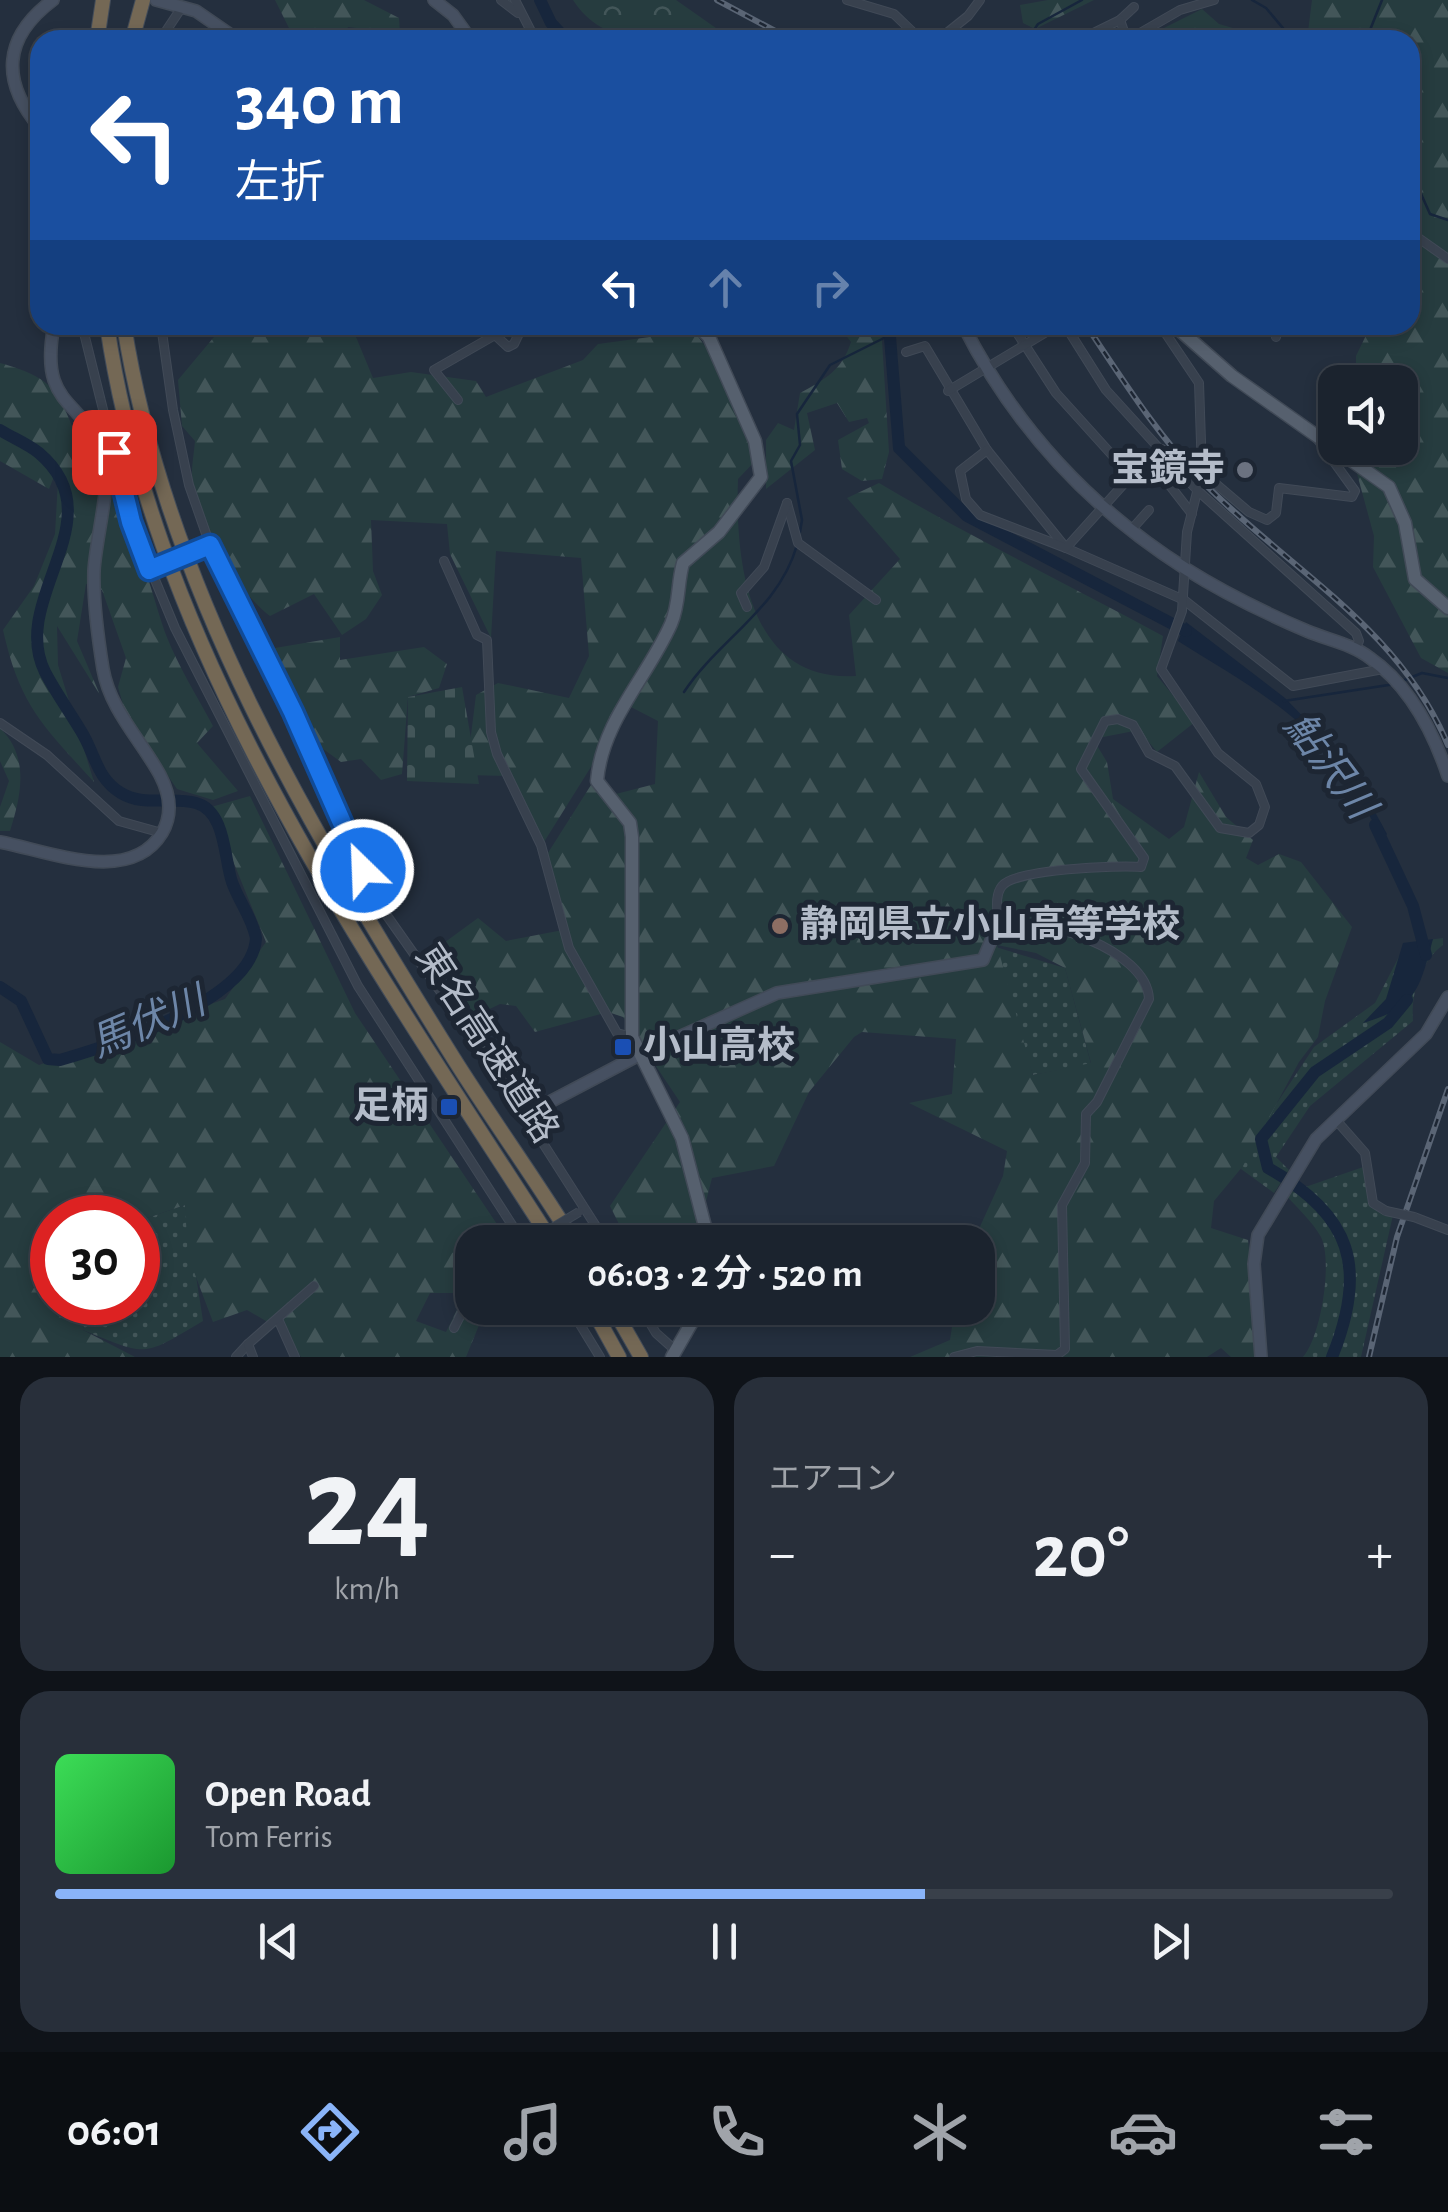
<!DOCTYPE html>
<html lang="ja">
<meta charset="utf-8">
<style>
:root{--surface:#1b232e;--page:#282f3a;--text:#f1f3f6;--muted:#a0a4aa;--line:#39404a;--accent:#8ab4f8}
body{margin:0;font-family:"Alegreya Sans","Noto Sans JP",sans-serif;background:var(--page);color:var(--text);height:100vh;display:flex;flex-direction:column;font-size:38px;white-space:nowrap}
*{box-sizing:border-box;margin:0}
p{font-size:32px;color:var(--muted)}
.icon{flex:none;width:55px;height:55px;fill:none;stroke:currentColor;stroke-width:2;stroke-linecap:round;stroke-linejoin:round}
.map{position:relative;height:1357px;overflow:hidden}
.panel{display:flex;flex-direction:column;gap:20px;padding:20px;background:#0f1319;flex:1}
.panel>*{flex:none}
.hud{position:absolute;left:30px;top:30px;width:1390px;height:305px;border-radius:30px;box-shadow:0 5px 15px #0003,0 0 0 2px var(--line);background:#1a4fa0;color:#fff;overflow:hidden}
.controls{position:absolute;left:1318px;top:365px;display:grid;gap:20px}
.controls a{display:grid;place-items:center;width:100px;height:100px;border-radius:20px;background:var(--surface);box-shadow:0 5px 15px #0003,0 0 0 2px var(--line);font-size:50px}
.speed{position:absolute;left:30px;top:1195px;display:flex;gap:20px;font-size:50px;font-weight:700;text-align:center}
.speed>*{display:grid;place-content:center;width:130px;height:130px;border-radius:50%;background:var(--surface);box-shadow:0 5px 15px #0003,0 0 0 2px var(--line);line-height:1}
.speed .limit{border:15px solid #d22;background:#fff;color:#111}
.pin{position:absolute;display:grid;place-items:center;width:85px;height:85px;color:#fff;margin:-42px;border-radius:20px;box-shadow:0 5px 15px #0006}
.me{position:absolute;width:110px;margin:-55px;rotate:336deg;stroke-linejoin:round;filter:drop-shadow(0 0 8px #0008)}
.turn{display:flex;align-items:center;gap:35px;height:210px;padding:0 40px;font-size:45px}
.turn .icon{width:130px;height:130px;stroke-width:2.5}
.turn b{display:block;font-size:70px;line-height:85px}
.lanes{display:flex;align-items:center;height:95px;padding:0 40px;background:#0003;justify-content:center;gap:50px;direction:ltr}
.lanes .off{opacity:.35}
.big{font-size:75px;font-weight:600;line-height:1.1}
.panel .widget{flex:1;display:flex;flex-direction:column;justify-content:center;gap:15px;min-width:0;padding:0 35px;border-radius:30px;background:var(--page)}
.panel .dial{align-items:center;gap:0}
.dial b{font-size:130px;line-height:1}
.song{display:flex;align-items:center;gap:30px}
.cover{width:120px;height:120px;border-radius:15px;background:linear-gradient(135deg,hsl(130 70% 55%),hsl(130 70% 35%))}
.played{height:10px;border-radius:5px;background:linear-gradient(90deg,var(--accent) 65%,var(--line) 65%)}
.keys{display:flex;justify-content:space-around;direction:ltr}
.heat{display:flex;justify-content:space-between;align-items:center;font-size:55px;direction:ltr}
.panel .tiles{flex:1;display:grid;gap:20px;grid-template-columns:1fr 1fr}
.widget:last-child{grid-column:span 2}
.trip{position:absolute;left:455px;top:1225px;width:540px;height:100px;border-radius:30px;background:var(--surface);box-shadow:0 5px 15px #0003,0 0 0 2px var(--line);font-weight:600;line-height:100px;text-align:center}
.tab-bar{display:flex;height:160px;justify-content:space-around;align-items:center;background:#0b0e12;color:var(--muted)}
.tab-bar .icon{width:70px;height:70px}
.tab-bar .active{color:var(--accent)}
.tab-bar b{font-size:45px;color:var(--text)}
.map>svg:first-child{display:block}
</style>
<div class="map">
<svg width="1448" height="1357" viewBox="0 0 1448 1357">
<defs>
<pattern id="grass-dots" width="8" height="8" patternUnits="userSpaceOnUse" patternTransform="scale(2.5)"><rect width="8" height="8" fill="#263c3f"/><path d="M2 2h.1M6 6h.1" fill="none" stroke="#435659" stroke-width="1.8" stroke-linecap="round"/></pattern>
<pattern id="forest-firs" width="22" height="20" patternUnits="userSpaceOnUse" patternTransform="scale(2.5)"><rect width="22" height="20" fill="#263c3f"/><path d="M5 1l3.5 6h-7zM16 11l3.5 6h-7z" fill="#435659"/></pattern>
<pattern id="cemetery-stones" width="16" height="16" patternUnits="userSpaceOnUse" patternTransform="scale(2.5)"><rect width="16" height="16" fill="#263c3f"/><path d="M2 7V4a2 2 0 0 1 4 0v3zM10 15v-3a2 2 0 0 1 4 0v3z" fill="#435659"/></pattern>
<pattern id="park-crowns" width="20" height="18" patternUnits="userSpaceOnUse" patternTransform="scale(2.5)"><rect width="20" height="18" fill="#263c3f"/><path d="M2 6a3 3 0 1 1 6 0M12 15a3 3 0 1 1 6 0" fill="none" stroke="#435659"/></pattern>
</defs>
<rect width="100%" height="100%" fill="#242f3e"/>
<!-- grass -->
<g fill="url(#grass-dots)">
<path d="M1443,938V945C1420,962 1411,993 1413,1021L1310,1106L1276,1157L1289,1170L1274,1193L1241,1169L1263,1124L1314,1047L1375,1003L1406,943Z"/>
<path d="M989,945L1065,968L1091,1064L1033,1075Z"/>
<path d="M1369,1165L1373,1203L1393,1215L1361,1357H1303C1321,1337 1333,1261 1321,1237C1313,1222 1296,1207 1285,1194Z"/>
<path d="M185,1205L203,1321C142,1357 149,1357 83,1330L86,1303L138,1302V1221Z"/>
</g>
<!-- forest -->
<g fill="url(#forest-firs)" fill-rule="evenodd">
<path d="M275,0H364L399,18L400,33L348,27L343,40H295Z"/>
<path d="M1048,0H1094L1035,29L1023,23L1020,5Z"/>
<path d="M1312,0H1448V673L1421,658L1373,567L1374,536L1350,448H1400V382H1356V356L1371,325H1410V40H1307Z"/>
<path d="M1202,9L1219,24L1275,40H1140Z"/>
<path d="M224,325H351L373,378L411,372L476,381L486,397L583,360L598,344L694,331L716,361L757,459L738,479C735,560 747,683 856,676L849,615L900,559L847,498L879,483C972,538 1068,584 1163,636L1157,676L1195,722L1157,752L1139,730L1093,739L1107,762L1113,799L1169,839L1184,827L1199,772L1226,817L1253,840L1246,858L1258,865L1279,854L1301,862L1352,927L1325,1001L1318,1037L1299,1062L1243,1166L1214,1201L1211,1228L1248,1240L1260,1357H1231L1221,1348L1207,1357H910L950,1340L955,1308H978V1242H973L1003,1176L1007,1151L909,1103L952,1094L956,1039L862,1032L854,1037L809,1092L774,1166L712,1178L700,1225L628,1242L610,1206L680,1102L623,1017L608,1012L535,1032L516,1006L500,1004L475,1016L437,948L478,918L506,941L563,930L551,900L546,856L591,785L608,796L655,784L658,721L629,706L544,842L508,776L466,775L476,695L498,683L569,698L589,656L581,558L496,551L491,638L450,554L447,524L371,520L373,571L382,595L366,619L342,635L314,594L270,616C239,593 194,521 192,481C191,468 194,454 195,441L182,426L178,380ZM997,945L1036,953L1065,968L1091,1063L1033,1075Z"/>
<path d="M847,325H881L889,452L882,479L862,481L842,469L838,440L869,423L867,418L849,422L837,403L807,413L815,450L766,489V440L778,423L794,430L800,393C826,379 842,370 851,342L841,329Z"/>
<path d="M0,363C62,380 58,396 83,451L71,456C126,472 148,586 166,635C178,666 197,696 213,726L197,743L238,791L213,800L177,789L126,715L118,687L126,658L102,590L86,584L77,641L100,695L57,626L58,665L94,782C43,726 20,706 3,630L34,586L55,534L59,464L49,489L0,461Z"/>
<path d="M340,637V660L424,647L447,664L439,688L408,697L402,774L381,780L361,759L341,762L315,743L269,649Z"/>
<path d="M0,728C30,757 21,796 10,831H0V807L9,781L0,761Z"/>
<path d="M250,796L355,1013L509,1242H472V1285L464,1293H430L416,1321L446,1332L462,1300L472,1290V1308H486L466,1357H301L285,1332L247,1310L213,1322L188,1256L185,1205L138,1221V1218H52V1302L87,1303L83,1330L135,1357H0V1042L39,1065L225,999L266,942L211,807Z"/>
</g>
<!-- cemetery -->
<path fill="url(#cemetery-stones)" d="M462,687L479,784L407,781L408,697Z"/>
<!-- park -->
<path fill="url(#park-crowns)" d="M573,0H676L733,40C678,40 607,54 573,0Z"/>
<!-- water -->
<g fill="#17263c">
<path d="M1186,622L1285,698L1348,763L1387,834L1383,840C1365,808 1348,775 1324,747C1284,703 1227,672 1178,641Z"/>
<path d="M1433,939C1419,990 1417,1007 1363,1023L1386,999L1403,943Z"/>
</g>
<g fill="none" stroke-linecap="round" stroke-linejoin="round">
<!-- stream -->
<g stroke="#17263c" stroke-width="2.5">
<path d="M1252,0L1266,8L1293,40"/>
<path d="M1027,40L1038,24L1082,0"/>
<path d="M1366,40L1382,0"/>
<path d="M1410,169L1430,214L1448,220"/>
<path d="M800,532L802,520L791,461L800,445L797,414L830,365L890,335"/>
<path d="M1402,681L1422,673L1448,678"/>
<path d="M684,692C719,639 779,609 797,545"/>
<path d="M1284,701L1395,684"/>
</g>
<!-- river -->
<g stroke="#17263c" stroke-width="12">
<path d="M540,0L551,23L567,40"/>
<path d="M889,325L899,448L967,516L1186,631"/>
<path d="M0,430C13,438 28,444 39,453C117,519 8,598 45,672C56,693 69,711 81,731C95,753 96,778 121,793C144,807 171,796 196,803C226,811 224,859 232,882C239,902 252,917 256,938C253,1000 112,1045 60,1060L48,1059L21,1001L0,987"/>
<path d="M1375,825L1413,906L1426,955"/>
<path d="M1332,1357C1368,1268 1352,1215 1268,1168L1261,1139L1315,1072L1388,1023L1407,1000"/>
</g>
<!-- street casing -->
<g stroke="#414a57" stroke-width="10">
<g id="street">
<path d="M501,0L518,13"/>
<path d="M515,0L535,39"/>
<path d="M847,0L894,14L921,40"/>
<path d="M1120,20L1134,7"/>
<path d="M160,40L182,7"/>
<path d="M938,40L968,16L980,0"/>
<path d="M1079,40L1120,20L1127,40"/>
<path d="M1128,40L1180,10L1214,0"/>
<path d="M1410,183V198"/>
<path d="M1410,232L1448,259"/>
<path d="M82,325L131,522L175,628L358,986L523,1242"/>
<path d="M161,325L173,410L189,485L210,545L293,712L378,903L500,1076L606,1242"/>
<path d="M1012,325L1056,393L1131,476"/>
<path d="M1065,325L1106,390L1197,490L1356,633L1359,641L1355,649"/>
<path d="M1276,337L1279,325"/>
<path d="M906,352L925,346L987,450L1066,548L1184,600L1293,686L1383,669"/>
<path d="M948,391L1058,325"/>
<path d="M458,400L434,370L495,335L508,347L514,344L523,325"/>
<path d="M987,450L960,471L966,499L980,515L1066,548L1131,476L1162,449"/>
<path d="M1150,460L1192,514"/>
<path d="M1202,472L1249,512L1267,520L1276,513L1279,488L1352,497L1355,491L1316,437"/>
<path d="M787,503L798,543L876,600"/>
<path d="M1132,529L1149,510"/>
<path d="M444,561L477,635L487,640L491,732L497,754L541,845L569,948L617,1033L632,1037"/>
<path d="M747,607L741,593L764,567L787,503"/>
<path d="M0,723L47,755L119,821L162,833"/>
<path d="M1336,1120L1365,1153L1373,1203L1386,1211"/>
<path d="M1414,1217L1448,1230"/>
<path d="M570,1308L600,1357"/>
<path d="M641,1308L656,1333L675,1350"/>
<path d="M278,1319L295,1357"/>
<path d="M454,1328L472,1293"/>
<path d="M236,1357L248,1344"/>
<path d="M253,1357L248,1344L314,1286"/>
<path d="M954,1357L977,1351L1057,1355L1065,1349L1062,1205L1085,1163L1086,1114L1097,1102L1149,999C1147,949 1039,915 998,924C998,912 994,896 1002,886C1015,869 1118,865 1141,867L1144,858L1081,769L1105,721L1118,719L1133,725L1149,753L1175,766L1220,828L1249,833L1259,825L1265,807L1256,784L1218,753L1161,669L1182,611L1187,532L1202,472L1199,383L1160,325"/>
</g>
</g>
<!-- secondary casing -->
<g stroke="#414a57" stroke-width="14">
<g id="secondary">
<path d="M156,0L196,11L238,40"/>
<path d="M434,0L453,15L471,40"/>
<path d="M40,128C1,82 2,38 53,0"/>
<path d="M963,325C1014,426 1090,508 1186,569C1224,593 1265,613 1307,631C1328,640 1352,644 1370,658C1410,686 1433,731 1448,776"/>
<path d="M0,842C48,851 130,886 162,833C173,814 170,794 160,775C141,740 110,710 103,669C98,638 93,602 94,571C95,545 110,487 105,466C89,394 37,415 54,325"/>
<path d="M523,1116L639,1055L777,993L983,960L998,924"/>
<path d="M1261,1357L1254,1264L1258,1235L1316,1139L1426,1034L1448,997"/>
</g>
</g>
<!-- primary casing -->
<g stroke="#414a57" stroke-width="15">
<g id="primary">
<path d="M577,325H618"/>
<path d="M697,325L709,337L755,441L761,477L719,532L683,563C677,584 680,603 671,624C647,678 602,721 597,781L630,823L632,837V1037L682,1138L709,1242"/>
<path d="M1174,325L1232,376L1389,487L1405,523L1415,579L1448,608"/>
<path d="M672,1357L700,1308"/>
</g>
</g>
<!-- highway casing -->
<g stroke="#434c59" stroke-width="16">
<g id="highway">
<path d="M97,40L103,0"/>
<path d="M132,40L143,0"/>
<path d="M107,325C156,661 373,963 552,1242"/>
<path d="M124,325C166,592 313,833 454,1059C493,1121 536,1180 574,1242"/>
<path d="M592,1308L619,1357"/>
<path d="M613,1308L641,1357"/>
</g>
</g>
<!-- street -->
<use href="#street" stroke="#38414e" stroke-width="8"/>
<!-- secondary -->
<use href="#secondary" stroke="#465061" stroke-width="11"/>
<!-- primary -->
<use href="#primary" stroke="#56606e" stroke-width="12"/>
<!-- highway -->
<use href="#highway" stroke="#746855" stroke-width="14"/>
<!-- rail casing -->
<g stroke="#5a6575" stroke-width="6">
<g id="rail">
<path d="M717,0L792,40"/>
<path d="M1086,325C1121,377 1156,433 1200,479C1286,568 1398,625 1448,745"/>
<path d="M1369,1357L1397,1237L1448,1089"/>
</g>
</g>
<!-- rail -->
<use href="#rail" stroke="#1d2633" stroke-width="2.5" stroke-dasharray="8" stroke-linecap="butt"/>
<!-- street-bridge casing -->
<g stroke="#414a57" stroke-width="10" stroke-linecap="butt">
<g id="street-bridge">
<path d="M149,570L210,545"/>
<path d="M1386,1211L1414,1217"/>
<path d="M529,1242L579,1212"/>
</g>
</g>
<!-- street-bridge -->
<use href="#street-bridge" stroke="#38414e" stroke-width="8"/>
</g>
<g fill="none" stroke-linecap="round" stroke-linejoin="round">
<!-- route casing -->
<g stroke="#114b97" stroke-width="25">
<path id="route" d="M114,452L131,522L149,570L210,545L293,712L363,870"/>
</g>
<!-- route -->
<use href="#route" stroke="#1a73e8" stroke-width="18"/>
</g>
<!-- markers -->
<circle fill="#6b7280" stroke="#1d2633" stroke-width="4" cx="1245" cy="470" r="10"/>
<circle fill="#8d6e63" stroke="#1d2633" stroke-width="4" cx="780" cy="926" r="10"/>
<g fill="#1a4fb4" stroke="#1d2633" stroke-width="4">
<rect x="613" y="1037" width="20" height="20" rx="5"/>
<rect x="439" y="1097" width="20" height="20" rx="5"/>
</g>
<g text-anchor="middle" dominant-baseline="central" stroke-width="10" stroke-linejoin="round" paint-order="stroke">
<!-- poi labels -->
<g font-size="38" font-weight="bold" fill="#b4bcc9" stroke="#1d2633" text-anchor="end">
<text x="1225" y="470">宝鏡寺</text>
<text x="800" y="926" text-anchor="start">静岡県立小山高等学校</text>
<text x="643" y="1047" text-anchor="start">小山高校</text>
<text x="429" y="1107">足柄</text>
</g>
<!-- street labels -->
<g font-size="38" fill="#b4bcc9" stroke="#1d2633">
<text transform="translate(486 1044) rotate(57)">東名高速道路</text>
</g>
<!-- water labels -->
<g font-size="40" font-style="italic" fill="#6d86a8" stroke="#1d2633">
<text transform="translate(1329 766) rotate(53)">鮎沢川</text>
<text transform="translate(148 1023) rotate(-23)">馬伏川</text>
</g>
</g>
</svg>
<div class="controls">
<a><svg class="icon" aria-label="sound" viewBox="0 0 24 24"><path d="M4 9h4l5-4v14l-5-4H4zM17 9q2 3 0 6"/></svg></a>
</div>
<div class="speed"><div class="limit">30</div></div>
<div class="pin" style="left:114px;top:452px;background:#d93025"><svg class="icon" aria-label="arrive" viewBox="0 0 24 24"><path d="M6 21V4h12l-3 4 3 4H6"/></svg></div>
<svg class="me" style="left:363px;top:870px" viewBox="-20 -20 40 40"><circle r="17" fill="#1a73e8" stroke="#fff" stroke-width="3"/><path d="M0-11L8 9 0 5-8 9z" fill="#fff"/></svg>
<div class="trip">06:03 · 2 分 · 520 m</div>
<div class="hud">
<div class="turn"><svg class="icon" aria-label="left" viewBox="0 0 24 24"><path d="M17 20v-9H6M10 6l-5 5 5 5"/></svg><div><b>340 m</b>左折</div></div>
<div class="lanes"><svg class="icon" aria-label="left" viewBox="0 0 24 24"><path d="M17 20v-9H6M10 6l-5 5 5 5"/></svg><svg class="icon off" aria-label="ahead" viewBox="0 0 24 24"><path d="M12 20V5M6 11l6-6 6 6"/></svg><svg class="icon off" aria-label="right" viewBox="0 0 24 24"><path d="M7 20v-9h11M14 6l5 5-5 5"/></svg></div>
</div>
</div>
<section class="panel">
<div class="tiles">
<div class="widget dial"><b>24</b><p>km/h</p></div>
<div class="widget"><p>エアコン</p>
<div class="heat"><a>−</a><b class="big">20°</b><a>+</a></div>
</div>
<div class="widget">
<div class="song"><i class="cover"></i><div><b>Open Road</b><p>Tom Ferris</p></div></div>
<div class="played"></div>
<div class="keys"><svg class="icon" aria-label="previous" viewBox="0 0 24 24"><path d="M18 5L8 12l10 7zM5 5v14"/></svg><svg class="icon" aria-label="pause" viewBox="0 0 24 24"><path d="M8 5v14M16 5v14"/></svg><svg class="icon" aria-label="next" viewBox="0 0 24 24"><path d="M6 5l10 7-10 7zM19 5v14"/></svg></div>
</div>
</div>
</section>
<nav class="tab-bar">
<b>06:01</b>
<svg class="icon active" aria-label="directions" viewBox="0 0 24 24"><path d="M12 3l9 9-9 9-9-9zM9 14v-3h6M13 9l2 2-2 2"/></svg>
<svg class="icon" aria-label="music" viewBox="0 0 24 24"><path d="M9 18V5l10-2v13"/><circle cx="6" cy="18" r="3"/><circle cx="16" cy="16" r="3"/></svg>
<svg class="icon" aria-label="phone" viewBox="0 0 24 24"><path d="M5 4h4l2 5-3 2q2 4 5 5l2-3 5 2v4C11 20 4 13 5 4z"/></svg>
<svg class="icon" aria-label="climate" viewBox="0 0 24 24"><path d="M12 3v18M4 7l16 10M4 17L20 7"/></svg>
<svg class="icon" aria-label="car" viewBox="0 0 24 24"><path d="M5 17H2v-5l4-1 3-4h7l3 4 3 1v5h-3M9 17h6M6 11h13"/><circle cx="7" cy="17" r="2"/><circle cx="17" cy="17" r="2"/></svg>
<svg class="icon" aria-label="filters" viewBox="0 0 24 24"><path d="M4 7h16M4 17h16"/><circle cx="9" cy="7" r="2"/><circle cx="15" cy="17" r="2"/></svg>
</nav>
